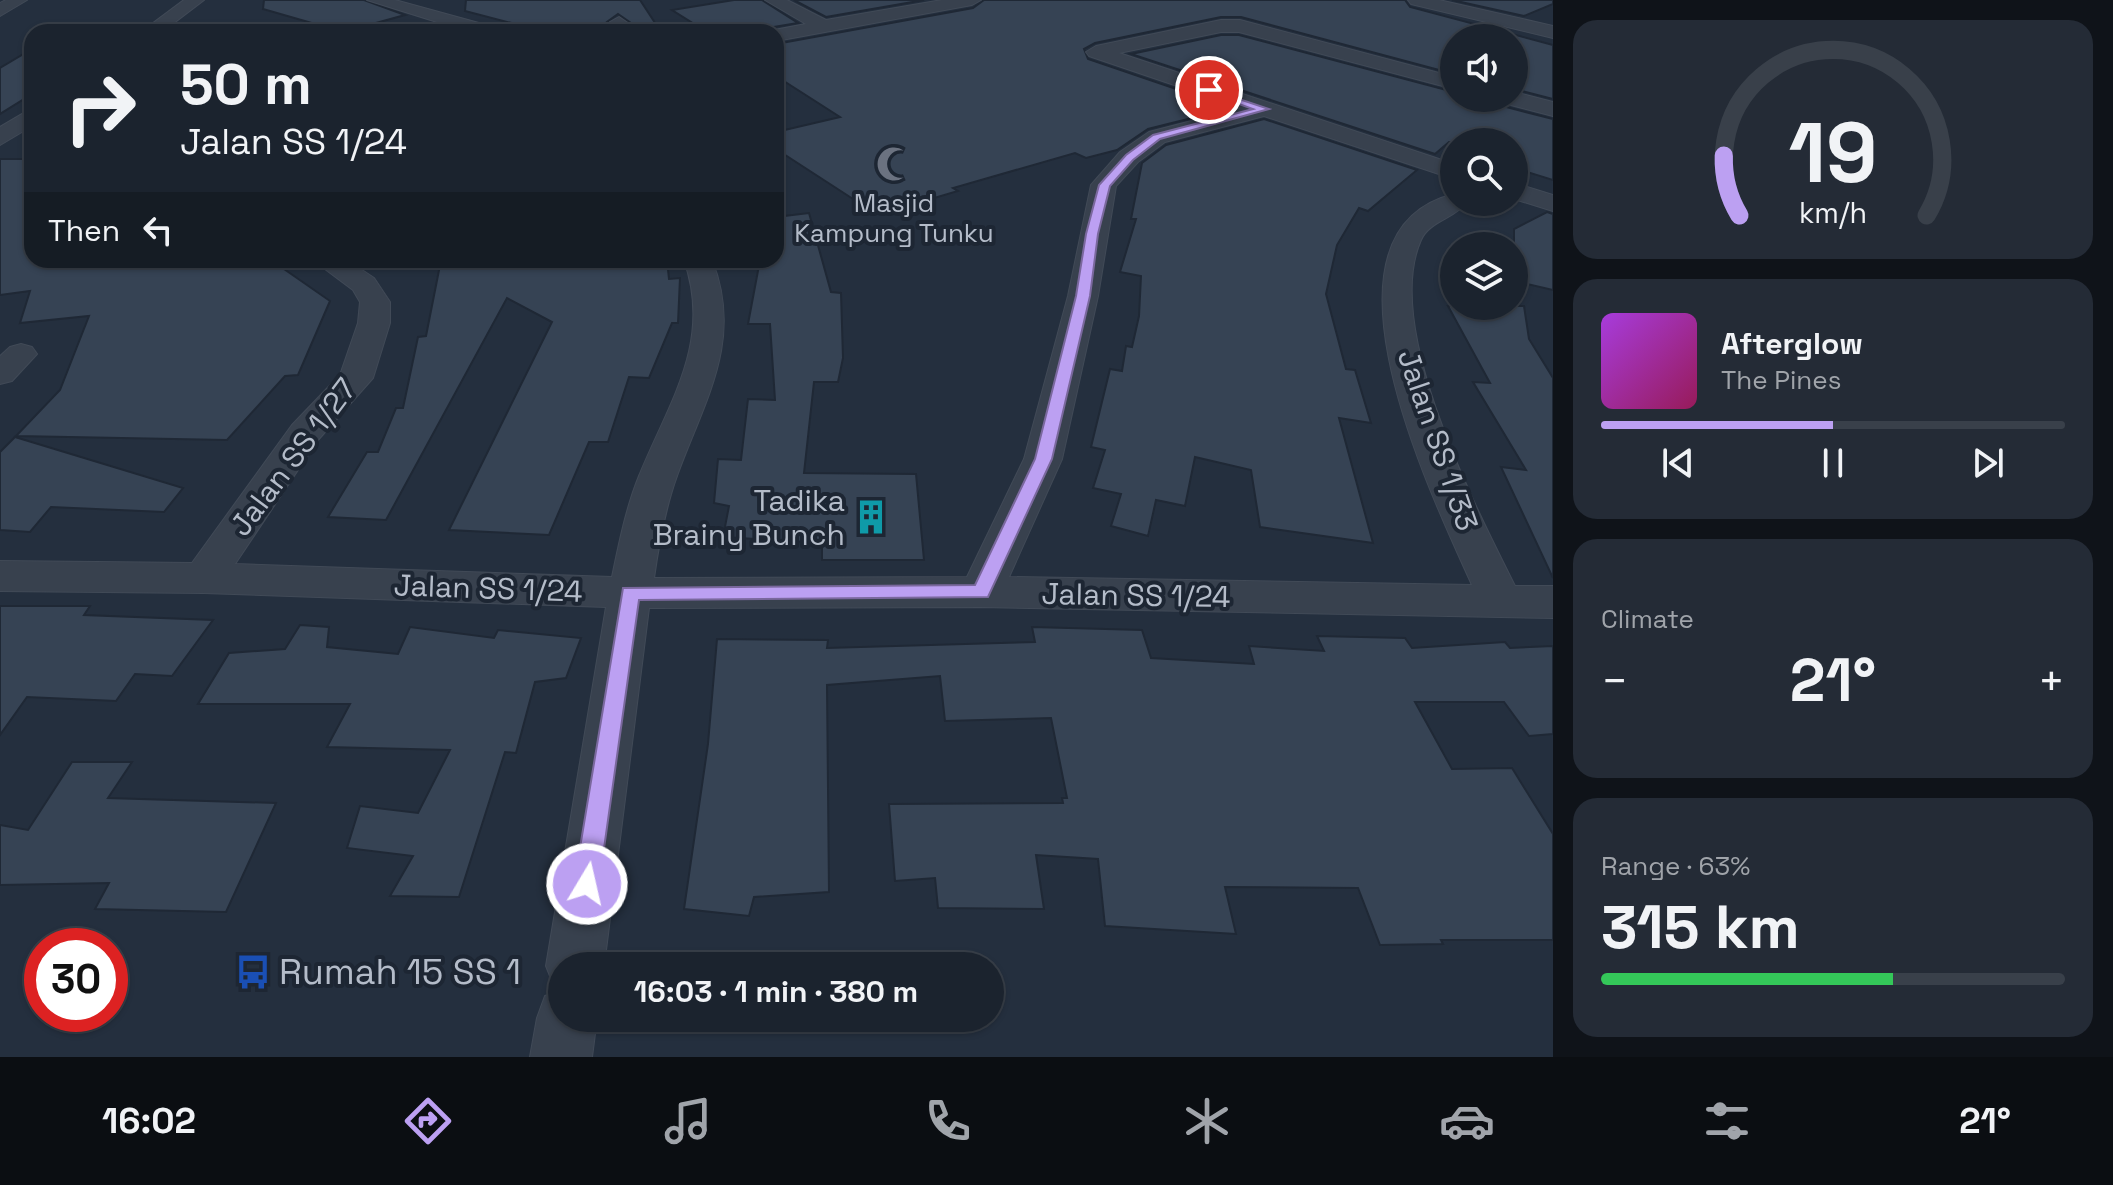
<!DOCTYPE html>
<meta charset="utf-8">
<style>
:root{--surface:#1b232e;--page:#242b36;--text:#f1f3f6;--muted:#a0a4aa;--line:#39404a;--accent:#bca0f2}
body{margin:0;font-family:"Space Grotesk",sans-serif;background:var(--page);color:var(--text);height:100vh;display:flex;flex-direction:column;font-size:30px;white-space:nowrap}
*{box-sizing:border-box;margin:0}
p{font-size:26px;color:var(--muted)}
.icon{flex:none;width:44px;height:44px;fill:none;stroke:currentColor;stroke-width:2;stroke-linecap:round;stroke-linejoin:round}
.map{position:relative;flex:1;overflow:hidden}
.panel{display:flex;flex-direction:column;gap:20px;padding:20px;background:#0f1319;width:560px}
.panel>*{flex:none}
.top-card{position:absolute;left:24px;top:24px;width:760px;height:244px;border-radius:24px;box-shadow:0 2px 6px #0004,0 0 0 2px var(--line);background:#1b232e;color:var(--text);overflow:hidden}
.tools{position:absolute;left:1440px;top:24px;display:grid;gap:16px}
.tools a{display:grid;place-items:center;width:88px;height:88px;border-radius:50%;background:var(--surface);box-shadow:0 2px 6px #0004,0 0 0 2px var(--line);font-size:40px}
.speed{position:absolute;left:24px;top:928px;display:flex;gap:16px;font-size:40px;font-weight:700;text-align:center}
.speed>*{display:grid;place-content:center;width:104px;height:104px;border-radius:50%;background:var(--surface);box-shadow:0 2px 6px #0004,0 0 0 2px var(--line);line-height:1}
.speed .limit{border:12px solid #d22;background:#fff;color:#111}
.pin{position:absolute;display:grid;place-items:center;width:68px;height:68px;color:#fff;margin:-34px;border:4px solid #fff;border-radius:50%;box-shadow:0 2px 8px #0007}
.me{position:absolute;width:88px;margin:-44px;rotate:9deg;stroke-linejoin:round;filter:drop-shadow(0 0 6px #0008)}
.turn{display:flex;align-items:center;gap:28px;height:168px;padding:0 24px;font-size:36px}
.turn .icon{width:104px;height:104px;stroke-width:2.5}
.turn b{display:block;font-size:56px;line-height:68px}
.then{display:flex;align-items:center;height:76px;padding:0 24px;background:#0003;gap:16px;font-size:30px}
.big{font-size:60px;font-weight:700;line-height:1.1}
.panel .tile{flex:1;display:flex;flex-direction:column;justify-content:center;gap:12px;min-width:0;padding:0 28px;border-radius:24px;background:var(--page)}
.panel .dial{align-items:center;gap:0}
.dial svg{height:208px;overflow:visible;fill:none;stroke:var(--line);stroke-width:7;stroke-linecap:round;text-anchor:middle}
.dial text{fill:var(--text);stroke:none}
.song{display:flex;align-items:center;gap:24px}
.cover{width:96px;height:96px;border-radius:12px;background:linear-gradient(135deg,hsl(280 70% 55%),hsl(330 70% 35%))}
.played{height:8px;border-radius:4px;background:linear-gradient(90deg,var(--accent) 50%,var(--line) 50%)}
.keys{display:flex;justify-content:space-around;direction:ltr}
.heat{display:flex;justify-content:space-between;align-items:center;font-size:44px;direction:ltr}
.charge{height:12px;border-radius:6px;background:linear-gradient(90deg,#34c759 63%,var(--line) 0)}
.trip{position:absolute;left:548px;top:952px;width:456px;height:80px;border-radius:40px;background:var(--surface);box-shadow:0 2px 6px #0004,0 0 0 2px var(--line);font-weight:700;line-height:80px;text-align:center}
.tabs{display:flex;height:128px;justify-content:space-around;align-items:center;background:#0b0e12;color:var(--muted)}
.tabs .icon{width:56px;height:56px}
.tabs .active{color:var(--accent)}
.tabs b{font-size:36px;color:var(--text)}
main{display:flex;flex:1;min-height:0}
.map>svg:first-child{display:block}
</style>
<main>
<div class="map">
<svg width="1553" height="1057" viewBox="0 0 1553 1057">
<rect width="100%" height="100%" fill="#242f3e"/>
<!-- building -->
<g fill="#364354" stroke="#1f2835" stroke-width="2">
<path d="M264,0H364L405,15L343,32L263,9Z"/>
<path d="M466,0H640L661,32H644L618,14L607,22L616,32H546L465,11Z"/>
<path d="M734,0H762L798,23L768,28L766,32H707L672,10Z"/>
<path d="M794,0H924L826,17Z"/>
<path d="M984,0H1405L1410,7L1553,45V99L1514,89V38H1454V74L1241,17H1221L1095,43L1084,49L1088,59L1232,108L1148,129L1117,150L1086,158L1075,153L953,188L958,191L914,204L907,200L870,210L776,149V132L840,117L776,76V44L973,8Z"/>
<path d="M1452,0H1553V4L1524,16Z"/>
<path d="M1221,35H1239L1454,92V98H1497L1502,106L1553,119V180L1514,168V142H1449L1435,154L1131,54Z"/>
<path d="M32,49V94L0,114V68Z"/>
<path d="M1264,119L1417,170L1368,211L1359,208L1337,245L1326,294L1346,369L1355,370L1371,423L1339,418L1373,543L1260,527L1251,470L1195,457L1185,506L1156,500L1148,536L1111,526L1121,494L1093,488L1105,450L1091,447L1110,369L1122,371L1126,346L1132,347L1139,316L1141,276L1120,272L1136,219H1131L1142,163L1166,145Z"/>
<path d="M0,159H32V260H271L330,301L298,375L285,376L227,440L16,436L60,390L89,316L20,323L30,291L0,295Z"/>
<path d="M1547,212L1553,214V290L1514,281V229Z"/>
<path d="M809,213L831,292L841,293L843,358L838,382H814L804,473L916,474L924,560H822V543L723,537L729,506L714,503L718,459L741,460L748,399L775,400L770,324H748L760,260H776V217Z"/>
<path d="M441,260H667L669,279L680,278L678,323H672L649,378L629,377L608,442H589L549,535L449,530L552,322L507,298L386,520L328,517L367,452H378L396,408H403L418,337L426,336Z"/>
<path d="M1448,306H1524L1529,339L1553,378V578L1501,467L1526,470L1473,382L1490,383Z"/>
<path d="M15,437L183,488L164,512L51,507L30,532L0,530V452Z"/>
<path d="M0,606H90L84,615L213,620L172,676L135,674L116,701L27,697L0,735Z"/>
<path d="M300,625L329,627L327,647L398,654L410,627L494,638L498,630L581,638L566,678L535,682L516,753L505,752L459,897L390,896L413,856L347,848L360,806L418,813L450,750L327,747L350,704H198L229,653L285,649Z"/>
<path d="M1032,627L1142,630L1151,658L1254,664L1249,646L1324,651L1317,636L1405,638L1412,648L1505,642L1510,648L1553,646V734L1529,736L1504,702H1415L1452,769L1512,768L1553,834V940H1441L1443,944L1380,945L1358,888L1225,887L1236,934L1105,926L1098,859L1036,855L1044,909L938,908L935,878L895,881L889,804L1063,803L1062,798H1067L1051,718L945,721L940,676L827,685L829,892L754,897L749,916L684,909L708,744L717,639L828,640L827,648L1035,642Z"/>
<path d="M72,762H132L108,798L276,803L226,912L95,909L109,883L0,885V825L28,830Z"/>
</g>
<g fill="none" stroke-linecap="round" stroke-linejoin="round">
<!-- street casing -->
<g stroke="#414a57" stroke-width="2">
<g id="street">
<path d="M6,0H27L0,16V3Z"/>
<path d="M184,0H204L162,32H141Z"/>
<path d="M367,0H395L497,28L499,32H469Z"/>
<path d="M765,0H787L826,20L942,0H981L972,5L776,41V32L769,31L806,24Z"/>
<path d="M1408,0H1439L1553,26V38L1411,4Z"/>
<path d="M619,17L641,32H620L610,22Z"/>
<path d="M1221,20H1240L1454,77V89L1239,32H1221L1119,53L1454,164V179L1264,116L1165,142L1138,162L1116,186L1098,296L1062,459L1009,577L1472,585C1434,500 1302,232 1454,194V202H1467C1456,218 1429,221 1421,240C1382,327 1475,506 1515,586H1553V618L981,607L649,608L604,966H562V990L554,986L546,966L606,607L204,593L0,591V561L192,563L292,425L340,375L358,323L360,302L353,290L313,260H347L374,278L390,302V323L373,378L318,440L235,564L612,577C619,543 626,508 639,476C669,402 713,342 684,260H712C744,341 704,401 677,476C665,509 659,543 654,578L967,577L1024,459L1068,296L1091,185L1120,152L1149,132L1242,108L1089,56L1086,52L1096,46Z"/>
<path d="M1514,92L1553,102V116L1503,103L1500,98H1514Z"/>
<path d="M32,108V126L0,145V127Z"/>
<path d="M1514,183L1553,195V211L1514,199Z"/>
<path d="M21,344L32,347L37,354L12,381L0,384V356L10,347Z"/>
<path d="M562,990V1018H597L592,1057H530L537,1018L545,996Z"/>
</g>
</g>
<!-- street -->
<use href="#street" fill="#38414e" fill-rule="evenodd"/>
</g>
<!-- route -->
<path fill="#bca0f2" stroke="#7a689d" stroke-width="2" d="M1206,88L1269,109L1160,139L1133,160L1110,186L1098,234L1090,296L1052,459L988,597L639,600L599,884L596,892L587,895L578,892L574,884L623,588L975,585L1035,459L1076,296L1086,234L1099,185L1126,155L1153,135L1253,109L1206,92Z"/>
<!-- icons -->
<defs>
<g id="mosque-bare" transform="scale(2.76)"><path d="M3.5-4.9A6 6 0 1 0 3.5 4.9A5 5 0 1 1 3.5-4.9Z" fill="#6b7280" stroke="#1d2633" stroke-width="2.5" paint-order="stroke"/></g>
<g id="building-bare" transform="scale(2.76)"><path d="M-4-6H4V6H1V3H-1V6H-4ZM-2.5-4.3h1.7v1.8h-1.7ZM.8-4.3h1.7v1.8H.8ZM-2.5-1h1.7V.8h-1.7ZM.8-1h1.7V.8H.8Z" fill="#0f9aa8" stroke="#1d2633" stroke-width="2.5" paint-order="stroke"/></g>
<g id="bus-bare" transform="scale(2.76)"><path d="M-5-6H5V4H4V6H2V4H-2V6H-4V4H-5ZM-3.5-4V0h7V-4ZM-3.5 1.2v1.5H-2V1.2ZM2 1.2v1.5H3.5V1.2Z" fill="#1a4fb4" stroke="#1d2633" stroke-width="2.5" paint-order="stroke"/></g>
</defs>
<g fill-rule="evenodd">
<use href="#mosque-bare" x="894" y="164"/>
<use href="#building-bare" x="871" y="517"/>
<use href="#bus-bare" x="253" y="972"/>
</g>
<g text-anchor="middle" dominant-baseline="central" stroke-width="8" stroke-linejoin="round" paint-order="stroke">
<!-- far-poi labels -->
<g font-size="26" fill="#b4bcc9" stroke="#1d2633">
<text x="894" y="203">Masjid<tspan x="894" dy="30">Kampung Tunku</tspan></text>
</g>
<!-- street labels -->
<g font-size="30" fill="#b4bcc9" stroke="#1d2633">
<text transform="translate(1438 440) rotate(71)">Jalan SS 1/33</text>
<text transform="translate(293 457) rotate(-53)">Jalan SS 1/27</text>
<text transform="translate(488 588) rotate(2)">Jalan SS 1/24</text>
<text transform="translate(1136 595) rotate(1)">Jalan SS 1/24</text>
</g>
<!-- poi labels -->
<g font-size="30" fill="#b4bcc9" stroke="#1d2633" text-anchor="end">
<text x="845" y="500">Tadika<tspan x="845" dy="34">Brainy Bunch</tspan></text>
</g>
<!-- near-poi labels -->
<g font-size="36" fill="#b4bcc9" stroke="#1d2633" text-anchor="start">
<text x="279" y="972">Rumah 15 SS 1</text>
</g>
</g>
</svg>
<div class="tools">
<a><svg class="icon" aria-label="sound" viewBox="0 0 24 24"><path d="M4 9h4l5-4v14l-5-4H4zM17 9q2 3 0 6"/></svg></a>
<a><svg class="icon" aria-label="search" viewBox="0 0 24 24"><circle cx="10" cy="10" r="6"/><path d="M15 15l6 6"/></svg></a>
<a><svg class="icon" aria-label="layers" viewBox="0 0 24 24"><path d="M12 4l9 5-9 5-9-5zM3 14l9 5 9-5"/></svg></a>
</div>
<div class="speed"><div class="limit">30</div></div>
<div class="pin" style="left:1209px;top:90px;background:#d93025"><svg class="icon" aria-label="arrive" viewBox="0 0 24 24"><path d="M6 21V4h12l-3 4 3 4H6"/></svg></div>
<svg class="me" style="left:587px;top:884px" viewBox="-20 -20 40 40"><circle r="17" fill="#bca0f2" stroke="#fff" stroke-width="3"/><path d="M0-11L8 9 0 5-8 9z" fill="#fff"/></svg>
<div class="trip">16:03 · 1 min · 380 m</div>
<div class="top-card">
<div class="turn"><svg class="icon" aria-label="right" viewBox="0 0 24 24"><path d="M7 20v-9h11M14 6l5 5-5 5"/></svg><div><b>50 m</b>Jalan SS 1/24</div></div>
<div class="then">Then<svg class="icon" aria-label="left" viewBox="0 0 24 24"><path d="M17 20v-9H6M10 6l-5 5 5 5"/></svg></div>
</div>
</div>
<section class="panel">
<div class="tile dial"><svg viewBox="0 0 100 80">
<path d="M14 69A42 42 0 1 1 86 69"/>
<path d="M14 69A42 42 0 0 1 8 46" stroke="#bca0f2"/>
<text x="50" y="56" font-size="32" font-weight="700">19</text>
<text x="50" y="72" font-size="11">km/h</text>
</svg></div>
<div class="tile">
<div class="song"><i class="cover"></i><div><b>Afterglow</b><p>The Pines</p></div></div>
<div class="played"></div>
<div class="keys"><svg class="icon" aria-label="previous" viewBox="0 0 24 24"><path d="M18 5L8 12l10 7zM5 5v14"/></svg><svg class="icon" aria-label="pause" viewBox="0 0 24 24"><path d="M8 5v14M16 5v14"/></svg><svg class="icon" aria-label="next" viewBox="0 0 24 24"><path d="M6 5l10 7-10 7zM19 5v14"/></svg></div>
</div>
<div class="tile"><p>Climate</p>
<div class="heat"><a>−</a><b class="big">21°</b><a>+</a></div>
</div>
<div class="tile"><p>Range · 63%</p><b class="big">315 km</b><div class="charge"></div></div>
</section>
</main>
<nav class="tabs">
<b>16:02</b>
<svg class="icon active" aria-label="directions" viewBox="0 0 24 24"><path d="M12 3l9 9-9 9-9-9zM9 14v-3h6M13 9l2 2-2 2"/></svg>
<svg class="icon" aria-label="music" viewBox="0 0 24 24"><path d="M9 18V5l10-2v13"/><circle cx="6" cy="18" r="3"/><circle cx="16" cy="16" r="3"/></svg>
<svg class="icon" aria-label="phone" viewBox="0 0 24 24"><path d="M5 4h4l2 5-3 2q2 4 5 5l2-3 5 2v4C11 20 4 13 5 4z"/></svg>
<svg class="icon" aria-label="climate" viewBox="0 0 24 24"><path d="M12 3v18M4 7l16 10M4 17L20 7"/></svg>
<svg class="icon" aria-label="car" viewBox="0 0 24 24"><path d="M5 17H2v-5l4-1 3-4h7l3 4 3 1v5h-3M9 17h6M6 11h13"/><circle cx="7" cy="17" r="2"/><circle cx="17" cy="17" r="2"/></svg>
<svg class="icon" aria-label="filters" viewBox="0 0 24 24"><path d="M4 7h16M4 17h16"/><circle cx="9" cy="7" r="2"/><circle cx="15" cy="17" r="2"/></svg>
<b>21°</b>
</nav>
